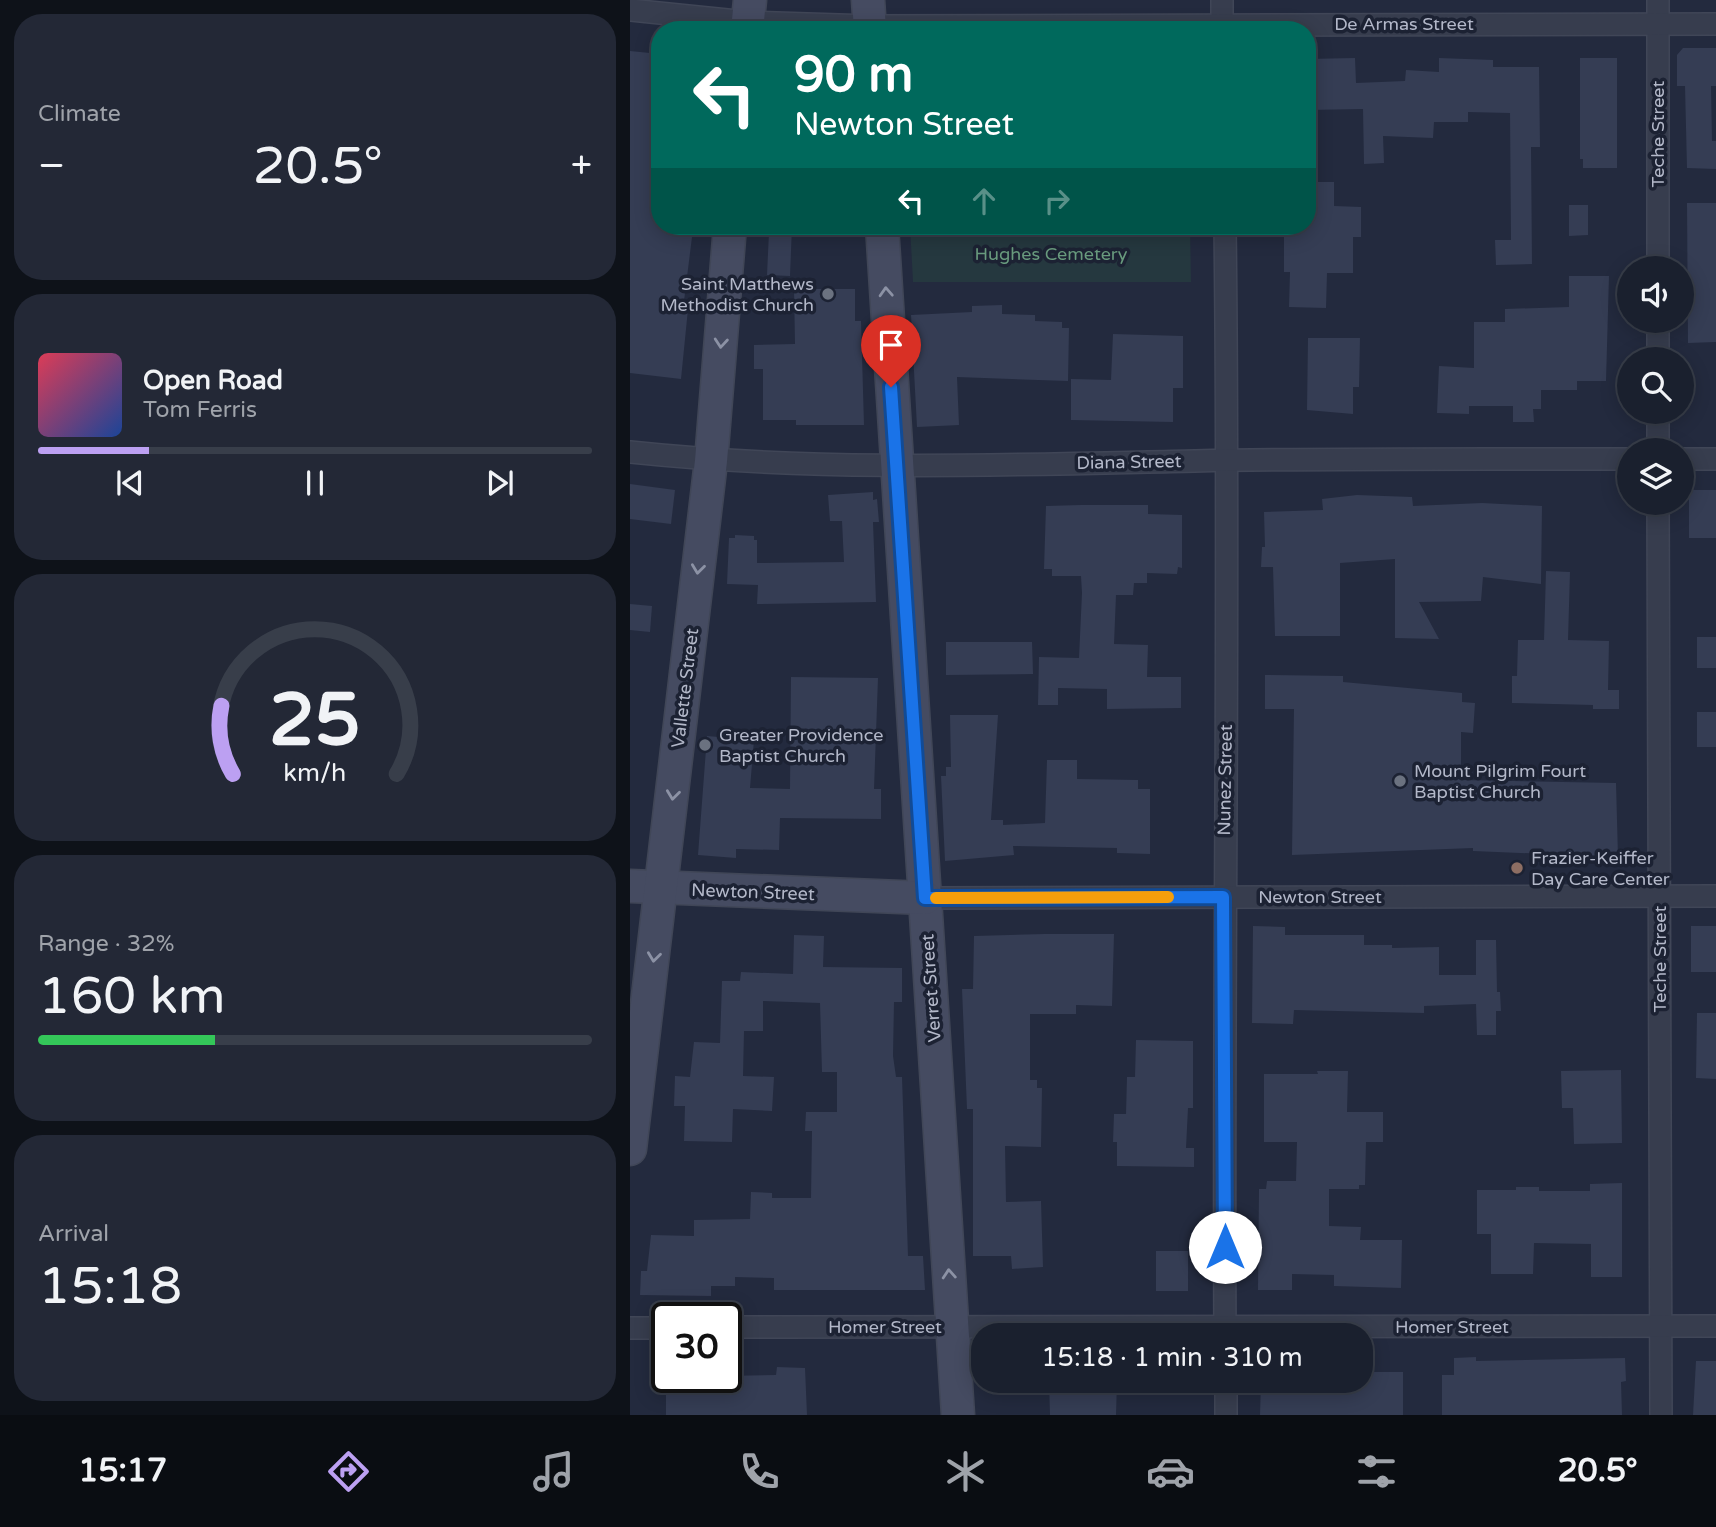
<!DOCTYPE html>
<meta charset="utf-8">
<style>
:root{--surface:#1a202e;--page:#232836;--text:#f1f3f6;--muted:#9fa3aa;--line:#383e4a;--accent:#bca0f2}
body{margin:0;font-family:"Varela Round",sans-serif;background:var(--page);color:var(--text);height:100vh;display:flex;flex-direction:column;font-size:26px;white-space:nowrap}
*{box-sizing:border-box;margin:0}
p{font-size:23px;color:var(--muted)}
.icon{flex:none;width:38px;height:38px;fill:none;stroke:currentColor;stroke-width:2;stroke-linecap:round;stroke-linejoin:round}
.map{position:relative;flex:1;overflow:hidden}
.side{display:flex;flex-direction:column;gap:14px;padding:14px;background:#0e1219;width:630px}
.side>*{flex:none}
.top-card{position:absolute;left:21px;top:21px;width:665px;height:214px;border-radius:28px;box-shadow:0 4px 18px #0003,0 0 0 2px var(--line);background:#00695c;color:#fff;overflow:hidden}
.tools{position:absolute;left:987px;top:256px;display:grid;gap:14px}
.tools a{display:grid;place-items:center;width:77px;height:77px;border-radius:50%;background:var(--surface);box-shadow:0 4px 18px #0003,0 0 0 2px var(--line);font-size:35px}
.speed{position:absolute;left:21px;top:1302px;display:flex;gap:14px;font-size:35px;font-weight:700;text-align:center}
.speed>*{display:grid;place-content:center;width:91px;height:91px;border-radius:50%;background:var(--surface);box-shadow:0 4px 18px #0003,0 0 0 2px var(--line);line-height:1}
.speed .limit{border:4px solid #111;border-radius:10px;background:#fff;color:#111}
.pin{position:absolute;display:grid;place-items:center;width:60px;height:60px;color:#fff;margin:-72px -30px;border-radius:50% 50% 50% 0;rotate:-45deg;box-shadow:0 0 7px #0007}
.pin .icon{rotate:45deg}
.me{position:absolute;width:77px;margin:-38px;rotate:0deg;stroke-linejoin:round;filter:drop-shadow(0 0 5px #0008)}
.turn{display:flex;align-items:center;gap:24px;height:147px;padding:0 28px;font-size:32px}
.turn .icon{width:91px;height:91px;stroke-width:2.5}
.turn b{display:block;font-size:49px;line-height:60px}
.lanes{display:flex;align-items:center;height:66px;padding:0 28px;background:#0003;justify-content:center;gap:35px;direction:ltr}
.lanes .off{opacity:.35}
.big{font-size:52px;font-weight:600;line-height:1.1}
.side .tile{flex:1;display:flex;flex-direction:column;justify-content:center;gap:10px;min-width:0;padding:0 24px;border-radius:28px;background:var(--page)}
.side .dial{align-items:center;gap:0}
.dial svg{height:182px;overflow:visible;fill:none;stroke:var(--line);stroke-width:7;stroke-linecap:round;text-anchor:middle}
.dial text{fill:var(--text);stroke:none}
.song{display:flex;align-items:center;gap:21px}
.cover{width:84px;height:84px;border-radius:10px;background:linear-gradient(135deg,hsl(350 70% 55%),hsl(220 70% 35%))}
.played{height:7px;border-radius:4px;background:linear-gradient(90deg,var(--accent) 20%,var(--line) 20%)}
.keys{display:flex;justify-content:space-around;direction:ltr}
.heat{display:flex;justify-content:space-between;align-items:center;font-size:38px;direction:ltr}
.charge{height:10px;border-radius:5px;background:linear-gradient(90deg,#34c759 32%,var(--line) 0)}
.trip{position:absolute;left:341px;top:1323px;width:402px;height:70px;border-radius:28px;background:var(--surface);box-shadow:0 4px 18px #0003,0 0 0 2px var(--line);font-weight:600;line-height:70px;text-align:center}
.tabs{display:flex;height:112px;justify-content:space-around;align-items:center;background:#0a0d12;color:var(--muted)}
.tabs .icon{width:49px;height:49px}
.tabs .selected{color:var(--accent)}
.tabs b{font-size:32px;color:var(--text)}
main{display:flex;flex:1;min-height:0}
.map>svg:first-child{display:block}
</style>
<main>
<section class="side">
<div class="tile"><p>Climate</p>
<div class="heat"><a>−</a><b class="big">20.5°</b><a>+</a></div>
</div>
<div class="tile">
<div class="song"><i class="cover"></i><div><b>Open Road</b><p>Tom Ferris</p></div></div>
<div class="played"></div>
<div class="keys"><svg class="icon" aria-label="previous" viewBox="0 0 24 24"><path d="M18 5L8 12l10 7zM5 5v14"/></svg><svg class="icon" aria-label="pause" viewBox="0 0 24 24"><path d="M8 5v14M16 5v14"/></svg><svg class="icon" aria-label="next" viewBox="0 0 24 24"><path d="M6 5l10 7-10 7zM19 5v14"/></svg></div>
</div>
<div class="tile dial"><svg viewBox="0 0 100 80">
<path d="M14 69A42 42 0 1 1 86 69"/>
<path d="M14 69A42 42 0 0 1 9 39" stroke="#bca0f2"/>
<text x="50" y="56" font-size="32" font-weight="700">25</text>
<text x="50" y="72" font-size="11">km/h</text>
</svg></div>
<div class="tile"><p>Range · 32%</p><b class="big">160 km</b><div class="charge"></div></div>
<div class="tile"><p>Arrival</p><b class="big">15:18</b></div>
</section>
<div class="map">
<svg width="1086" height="1415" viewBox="0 0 1086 1415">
<rect width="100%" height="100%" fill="#232a3e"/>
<!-- green -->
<path fill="#25383f" d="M280,226H560L561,282H283Z"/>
<!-- building -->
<g fill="#353d54">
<path d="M1053,48H1086V86H1081L1082,141H1086V169L1057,168L1055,86H1047V55Z"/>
<path d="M0,51L30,54V226H55L54,237H62L53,309H58L51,379L0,373Z"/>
<path d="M725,58L726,83L775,81L776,70L809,72V58L863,60V67H909L910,147H901L902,264L866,265L865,240H881L880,113L838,112V122H804L803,138L753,136L754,163L734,164L733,109L677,110V59Z"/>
<path d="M950,58H987V168H953V159H950Z"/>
<path d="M677,182H704V206L731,207V237H723V273H697L696,308L659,307L660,272H654V226H677Z"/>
<path d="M1057,203H1086V342L1058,343Z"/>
<path d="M939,205H958V235L939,236Z"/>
<path d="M142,226H162L160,276L137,275L139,232L142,233Z"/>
<path d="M939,276H979L976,381H947V390H911V409H903L904,422H883V406H839V414L807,413L809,366L844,368V322H875V309L939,307Z"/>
<path d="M164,289H225V321H231L234,425H166V420H133V369H124V345L165,344Z"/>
<path d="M372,305V314L405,315V321L432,322V328H439L438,381L327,377L329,425L287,427L281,315L342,312V306Z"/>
<path d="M483,334L553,336V388H543V422L441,420V379L481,380Z"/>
<path d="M678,338H730L729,387H723V414L677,410Z"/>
<path d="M0,484L45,490L41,524L0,519Z"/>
<rect x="1059" y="490" width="27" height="48"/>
<path d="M243,492V500L247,499L249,522H243L246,602L127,604L128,585L97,584L99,538H105V535L124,536V540H127V563L214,562L212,521H200L198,495Z"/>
<path d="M727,495L782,497L783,506L852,503L912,506L911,584L853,577L851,601L789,602L809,639L765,638V559L710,563V636H645L643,567H631L632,547H635L634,512L693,510L692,499Z"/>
<path d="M451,505H518V514L552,515V568L548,567L547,574L517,573V583H504L503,595H486L484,644L518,645L517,677H551V708L477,709V689L428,688V705H408L409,657L449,658L452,593L451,576H422V569H414L416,506Z"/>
<path d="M916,571L940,572L938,640L979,641L978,690H989V709H963V705L882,703V676H887L888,640H914Z"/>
<path d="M0,604L22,606L20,632L0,630Z"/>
<rect x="1067" y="637" width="19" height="31"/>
<path d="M316,642H402L403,674L316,675Z"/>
<path d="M635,675L713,676V682L832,693V702L845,703L843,733L831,732V780L986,783L988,857L843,851V848L662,855L664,709H635Z"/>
<path d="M161,677L248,678L244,789H251V819L150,818L149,850L106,849V858L68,855L77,736L124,740L120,788L160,789Z"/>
<rect x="1067" y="712" width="19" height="35"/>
<path d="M320,715H368L361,820H373V825L415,823L417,760H447V779L508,780V789H520V854L487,853V848L383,846L384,855L315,861L311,776H316V767H321Z"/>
<path d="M623,926L655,927V935H734V945H762V948L809,947V975H846V940H866L867,992H870L871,1011H866V1035H847L846,1004L794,1006V1013L664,1010L663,1024L622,1023Z"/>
<rect x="1061" y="926" width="25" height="46"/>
<path d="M415,934H484L482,1006L446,1005V1014H400V1080H407V1088H412L411,1147L375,1146L376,1202L411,1201L413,1267L382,1269L381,1256H343V1109H337L332,989H343L344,936Z"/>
<path d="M164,935L194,936L193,967L272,968V1002H264L263,1056L266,1077H272L278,1256H293L295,1290H144V1278L105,1277V1286H81V1296L10,1295L11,1271H17L21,1235L64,1236V1220L120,1219L121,1192L142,1193V1198H181L182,1131H175L176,1112H207V1072H192L190,1003L133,1001V1031H114L113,1076L144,1077L142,1111L103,1109L102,1142L54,1141L55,1106H44L45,1076L60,1077L64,1042L90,1043L92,981H110L111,972L163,974Z"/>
<path d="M1067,1013H1086V1079L1066,1078Z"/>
<path d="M506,1040L563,1041V1108H558L556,1148H564V1167L487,1166V1142H483L484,1114H496L497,1077H505Z"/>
<path d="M991,1070L992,1143L944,1144L943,1108H932L931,1071Z"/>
<path d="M687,1071H718L717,1112H753V1142H736L735,1185H729V1189H699V1226L731,1227L730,1240H772L771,1288L704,1286V1275L662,1274V1290H628L629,1189H636L637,1181H666L667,1142H634V1074H688Z"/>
<path d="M992,1183V1277H961V1244L904,1243L903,1274H861V1234H847V1190H886V1187H909V1191H960V1184Z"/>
<rect x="526" y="1251" width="32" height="40"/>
<path d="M846,1357V1361L995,1358L996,1381L991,1382L992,1415H812V1375H824V1358Z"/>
<path d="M1066,1361H1086V1415H1063Z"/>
<path d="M147,1367L175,1368L177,1415H36V1377L146,1375Z"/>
<path d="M732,1372H773V1415H630L631,1381H732Z"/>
<path d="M419,1381H487L486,1415H420Z"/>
</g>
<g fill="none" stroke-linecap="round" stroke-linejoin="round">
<!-- street casing -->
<g stroke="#404657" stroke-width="24">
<g id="street">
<path d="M592,0V30"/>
<path d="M1028,0V268"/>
<path d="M0,10L117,22L240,26L1086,24"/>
<path d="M595,226C600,596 593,965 595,1335"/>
<path d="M1028,320V359"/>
<path d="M1028,411V450"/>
<path d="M0,452C188,472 377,465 565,461C710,458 855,459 999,459"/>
<path d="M1052,459H1086"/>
<path d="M1028,502L1031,1415"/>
<path d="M295,898L1086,896"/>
<path d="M96,1327L1086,1326"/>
<path d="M0,1328H37"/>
<path d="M596,1381V1415"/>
</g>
</g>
<!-- secondary casing -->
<g stroke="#404657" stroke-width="35">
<g id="secondary">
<path d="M238,0L240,30"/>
<path d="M117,30L120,0"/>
<path d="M252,226L328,1415"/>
<path d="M0,886L295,898"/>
<path d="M0,1149L81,461L100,226"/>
</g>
</g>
<!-- street -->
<use href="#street" stroke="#373d4e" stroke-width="21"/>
<!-- secondary -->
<use href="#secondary" stroke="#454b61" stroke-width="32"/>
</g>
<!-- one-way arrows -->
<defs><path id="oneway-chevron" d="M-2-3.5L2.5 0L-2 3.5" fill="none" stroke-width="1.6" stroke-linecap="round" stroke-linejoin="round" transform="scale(1.75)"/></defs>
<g stroke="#8c92a5">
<use href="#oneway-chevron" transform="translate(256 292) rotate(-93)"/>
<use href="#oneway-chevron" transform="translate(91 343) rotate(95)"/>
<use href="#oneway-chevron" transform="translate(68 569) rotate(97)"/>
<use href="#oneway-chevron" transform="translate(43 795) rotate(97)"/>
<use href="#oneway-chevron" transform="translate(24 957) rotate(97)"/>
<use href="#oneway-chevron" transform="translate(319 1274) rotate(-94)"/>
</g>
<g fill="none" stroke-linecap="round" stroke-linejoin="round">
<!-- route casing -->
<g stroke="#114b97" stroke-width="18">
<path id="route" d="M261,387L295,898L593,897L595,1247"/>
</g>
<!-- route -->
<use href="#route" stroke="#1a73e8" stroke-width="12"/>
<!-- slow -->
<path stroke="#f59e0b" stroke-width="12" d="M306,898L538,897"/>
</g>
<!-- markers -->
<g fill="#6b7280" stroke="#1c2233" stroke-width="2.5">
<circle cx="198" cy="294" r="7"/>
<circle cx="75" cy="745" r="7"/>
<circle cx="770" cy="781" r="7"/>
</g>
<circle fill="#8d6e63" stroke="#1c2233" stroke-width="2.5" cx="887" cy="868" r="7"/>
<g text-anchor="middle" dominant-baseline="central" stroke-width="7" stroke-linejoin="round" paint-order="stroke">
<!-- street labels -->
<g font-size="18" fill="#b3b8c9" stroke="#1c2233">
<text x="774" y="24">De Armas Street</text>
<text transform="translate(1028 134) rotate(-90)">Teche Street</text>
<text transform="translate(499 462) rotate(-1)">Diana Street</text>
<text transform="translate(55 688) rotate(-83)">Vallette Street</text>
<text transform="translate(595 780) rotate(-89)">Nunez Street</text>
<text transform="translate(123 892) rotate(2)">Newton Street</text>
<text x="690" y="897">Newton Street</text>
<text transform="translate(1030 959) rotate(-90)">Teche Street</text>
<text transform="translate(301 988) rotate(-94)">Verret Street</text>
<text x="255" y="1327">Homer Street</text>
<text x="822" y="1327">Homer Street</text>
</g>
<!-- park labels -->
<g font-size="18" fill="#699b7e" stroke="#1c2233">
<text x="421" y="254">Hughes Cemetery</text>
</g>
<!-- poi labels -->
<g font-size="18" fill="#b3b8c9" stroke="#1c2233" text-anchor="start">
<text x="184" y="284" text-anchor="end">Saint Matthews<tspan x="184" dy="21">Methodist Church</tspan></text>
<text x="89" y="735">Greater Providence<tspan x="89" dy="21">Baptist Church</tspan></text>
<text x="784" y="771">Mount Pilgrim Fourt<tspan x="784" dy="21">Baptist Church</tspan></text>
<text x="901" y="858">Frazier-Keiffer<tspan x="901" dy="21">Day Care Center</tspan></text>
</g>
</g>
</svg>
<div class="tools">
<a><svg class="icon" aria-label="sound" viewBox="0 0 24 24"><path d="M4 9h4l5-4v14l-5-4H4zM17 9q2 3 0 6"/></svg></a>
<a><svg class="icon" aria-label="search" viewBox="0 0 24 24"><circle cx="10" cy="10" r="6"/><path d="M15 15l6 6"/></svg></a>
<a><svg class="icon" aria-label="layers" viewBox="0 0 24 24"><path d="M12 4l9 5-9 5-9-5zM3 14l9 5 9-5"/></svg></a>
</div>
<div class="speed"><div class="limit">30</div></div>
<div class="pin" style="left:261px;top:387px;background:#d93025"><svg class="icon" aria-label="arrive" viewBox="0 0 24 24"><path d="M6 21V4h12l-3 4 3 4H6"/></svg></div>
<svg class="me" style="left:595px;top:1247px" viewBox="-20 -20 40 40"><circle r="19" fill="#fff"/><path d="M0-13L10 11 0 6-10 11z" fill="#1a73e8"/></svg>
<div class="trip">15:18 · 1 min · 310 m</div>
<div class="top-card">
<div class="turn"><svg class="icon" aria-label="left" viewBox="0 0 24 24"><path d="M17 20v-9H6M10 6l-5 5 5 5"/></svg><div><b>90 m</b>Newton Street</div></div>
<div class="lanes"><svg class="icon" aria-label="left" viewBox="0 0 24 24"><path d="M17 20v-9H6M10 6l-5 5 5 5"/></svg><svg class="icon off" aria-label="ahead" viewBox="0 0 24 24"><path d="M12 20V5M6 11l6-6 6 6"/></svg><svg class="icon off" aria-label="right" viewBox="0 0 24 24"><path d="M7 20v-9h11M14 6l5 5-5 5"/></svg></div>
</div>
</div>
</main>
<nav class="tabs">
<b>15:17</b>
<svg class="icon selected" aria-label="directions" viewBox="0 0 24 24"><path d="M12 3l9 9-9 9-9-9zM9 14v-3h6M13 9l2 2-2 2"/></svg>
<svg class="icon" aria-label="music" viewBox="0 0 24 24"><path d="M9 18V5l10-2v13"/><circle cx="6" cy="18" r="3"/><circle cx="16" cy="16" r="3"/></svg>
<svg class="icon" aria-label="phone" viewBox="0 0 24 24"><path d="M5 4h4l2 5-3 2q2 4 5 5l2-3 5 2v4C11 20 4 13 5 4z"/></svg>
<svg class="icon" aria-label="climate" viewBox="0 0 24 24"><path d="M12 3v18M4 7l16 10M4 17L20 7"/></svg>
<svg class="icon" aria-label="car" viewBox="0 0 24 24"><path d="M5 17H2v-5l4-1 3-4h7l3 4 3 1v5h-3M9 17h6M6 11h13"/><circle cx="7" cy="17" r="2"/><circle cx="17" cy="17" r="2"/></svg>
<svg class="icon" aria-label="filters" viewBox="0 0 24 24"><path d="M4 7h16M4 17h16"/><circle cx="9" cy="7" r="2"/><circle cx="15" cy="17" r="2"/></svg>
<b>20.5°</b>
</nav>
